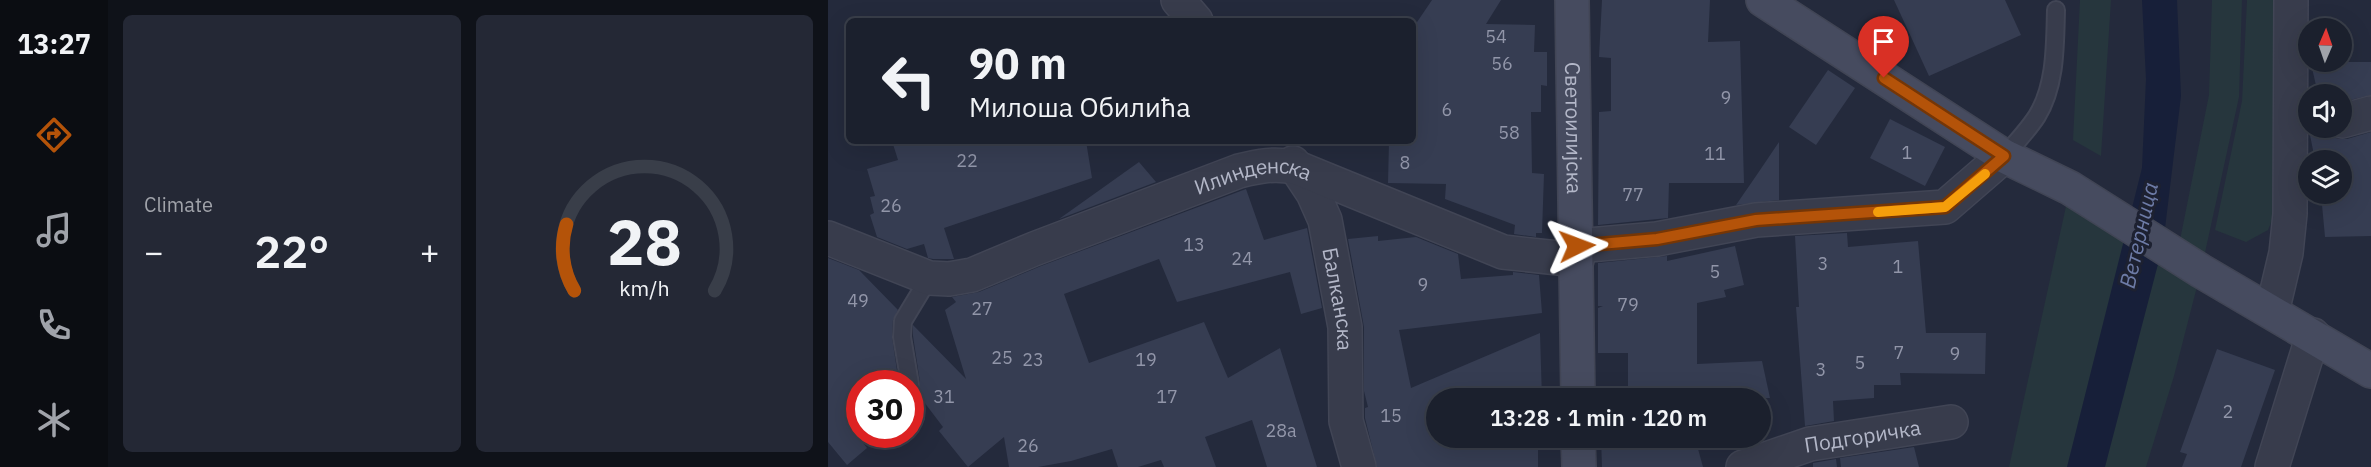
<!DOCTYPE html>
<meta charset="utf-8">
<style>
:root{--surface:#1b202d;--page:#242835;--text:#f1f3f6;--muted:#a0a3aa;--line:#393e49;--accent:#b45309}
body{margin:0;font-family:"IBM Plex Sans",sans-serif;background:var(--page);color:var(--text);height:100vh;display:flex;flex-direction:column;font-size:22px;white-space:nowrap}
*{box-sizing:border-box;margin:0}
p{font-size:20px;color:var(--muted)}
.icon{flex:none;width:33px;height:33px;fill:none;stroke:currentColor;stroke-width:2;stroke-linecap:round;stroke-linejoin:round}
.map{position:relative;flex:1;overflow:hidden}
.sheet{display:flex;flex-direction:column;gap:15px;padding:15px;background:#0f1219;width:720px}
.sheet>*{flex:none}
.top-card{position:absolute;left:18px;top:18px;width:570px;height:126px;border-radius:9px;box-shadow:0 6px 24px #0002,0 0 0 2px var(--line);background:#1b202d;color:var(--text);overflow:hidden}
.needle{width:39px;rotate:2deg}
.controls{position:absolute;left:1470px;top:18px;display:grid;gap:12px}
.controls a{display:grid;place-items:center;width:54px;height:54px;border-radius:50%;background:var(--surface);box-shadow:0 6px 24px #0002,0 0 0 2px var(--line);font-size:30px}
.speed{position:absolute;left:18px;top:370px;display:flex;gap:12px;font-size:30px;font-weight:700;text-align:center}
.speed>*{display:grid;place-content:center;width:78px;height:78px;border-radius:50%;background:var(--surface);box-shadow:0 6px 24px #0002,0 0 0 2px var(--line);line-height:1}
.speed .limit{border:9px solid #d22;background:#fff;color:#111}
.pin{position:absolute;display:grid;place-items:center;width:51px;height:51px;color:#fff;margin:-62px -26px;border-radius:50% 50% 50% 0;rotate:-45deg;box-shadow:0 0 6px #0007}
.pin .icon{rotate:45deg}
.me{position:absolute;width:66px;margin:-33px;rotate:87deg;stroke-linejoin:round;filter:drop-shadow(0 0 4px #0008)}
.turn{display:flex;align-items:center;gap:21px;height:126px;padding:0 24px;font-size:27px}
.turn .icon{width:78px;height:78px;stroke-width:2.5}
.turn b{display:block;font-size:42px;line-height:51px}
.big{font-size:45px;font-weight:600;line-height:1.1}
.sheet .widget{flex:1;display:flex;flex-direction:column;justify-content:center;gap:9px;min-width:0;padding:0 21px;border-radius:9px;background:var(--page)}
.sheet .dial{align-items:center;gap:0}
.dial svg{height:156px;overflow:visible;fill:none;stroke:var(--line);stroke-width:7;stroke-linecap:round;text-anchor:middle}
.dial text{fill:var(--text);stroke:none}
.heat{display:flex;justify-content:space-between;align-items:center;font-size:33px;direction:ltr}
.sheet .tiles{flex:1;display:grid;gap:15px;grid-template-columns:repeat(2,1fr)}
.trip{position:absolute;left:598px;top:388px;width:345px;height:60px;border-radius:30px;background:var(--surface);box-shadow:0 6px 24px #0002,0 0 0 2px var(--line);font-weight:600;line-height:60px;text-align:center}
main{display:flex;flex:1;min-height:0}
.dock{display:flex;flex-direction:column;width:108px;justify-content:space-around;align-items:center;background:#0b0d12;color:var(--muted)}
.dock .icon{width:42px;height:42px}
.dock .selected{color:var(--accent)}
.dock b{font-size:27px;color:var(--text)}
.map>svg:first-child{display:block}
</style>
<main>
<nav class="dock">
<b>13:27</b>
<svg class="icon selected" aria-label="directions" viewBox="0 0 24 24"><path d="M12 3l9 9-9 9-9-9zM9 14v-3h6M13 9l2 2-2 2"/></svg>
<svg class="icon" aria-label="music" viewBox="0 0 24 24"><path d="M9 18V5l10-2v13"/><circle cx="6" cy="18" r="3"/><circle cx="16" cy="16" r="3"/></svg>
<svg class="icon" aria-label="phone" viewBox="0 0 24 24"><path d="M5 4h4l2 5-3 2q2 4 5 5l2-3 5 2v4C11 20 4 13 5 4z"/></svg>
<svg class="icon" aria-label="climate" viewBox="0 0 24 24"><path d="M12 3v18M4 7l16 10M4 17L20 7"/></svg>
</nav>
<section class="sheet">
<div class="tiles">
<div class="widget"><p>Climate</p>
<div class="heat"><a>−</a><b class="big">22°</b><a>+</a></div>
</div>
<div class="widget dial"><svg viewBox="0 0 100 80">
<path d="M14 69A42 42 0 1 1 86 69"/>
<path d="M14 69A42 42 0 0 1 10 35" stroke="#b45309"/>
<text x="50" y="56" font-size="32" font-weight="700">28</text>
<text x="50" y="72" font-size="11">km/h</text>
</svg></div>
</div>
</section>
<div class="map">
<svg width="1543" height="467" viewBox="0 0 1543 467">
<rect width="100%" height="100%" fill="#242a3c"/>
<!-- green -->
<g fill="#26363d">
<path d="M1252,0H1283L1273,156L1245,140Z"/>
<path d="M1384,0H1414L1411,97L1373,271L1346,376L1318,467H1181L1242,188L1350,250L1381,95Z"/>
<path d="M1419,0H1448L1447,213L1440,230L1418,242L1387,230L1414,101Z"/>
</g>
<!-- water -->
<path fill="#171f39" d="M1314,0H1349L1353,96L1335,245L1277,467H1239L1314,168L1318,79Z"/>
<!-- building -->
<g fill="#363d52">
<path d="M604,0H673L658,24L707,25L706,52H719V86L713,85V112H703L704,173L716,174L714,233H708V237L686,234L687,225L617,199L618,184L560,183L561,141H585V28Z"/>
<path d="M774,0H882L880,42L912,41L916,183H841L840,218L770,225L771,112L783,111V58L771,57Z"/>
<path d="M1066,0H1177L1193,35L1101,76Z"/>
<path d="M1510,62H1543V95L1514,102V94H1490L1484,68Z"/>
<path d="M1000,70L1027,88L988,145L961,127Z"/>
<path d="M1062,119L1117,147L1097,186L1042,158Z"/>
<path d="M1497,128L1501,135L1510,139H1519L1543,132V236L1497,237L1493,194H1514V160H1487L1482,135L1498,132Z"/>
<path d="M64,141H258L264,178L116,228L126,259H105L100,258L96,244L79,249L49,237L42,215L46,213L42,197L47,196L39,169L70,160Z"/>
<path d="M951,142V200L908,205L928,176Z"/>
<path d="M311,162L328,182L231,219Z"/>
<path d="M418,189L436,240L479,228L494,308L473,314L462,272L349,302L331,259L236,294L261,363L376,322L400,378L452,348L489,467H439L424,420L377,437L388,467H336L333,460L310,467H290L284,449L243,461L210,467H181L176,437L140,467L111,431L115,427L93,398L90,390L92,382L85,336V325L138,379L117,310L128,302L124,297L151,292L213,266Z"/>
<path d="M1019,233L1020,247L1090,241L1098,333H1158L1157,374L1072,373L1073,385H1046V398L1005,401L1006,421L977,426L968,307H971L967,236Z"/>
<path d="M550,236V241L588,237L630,254L633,279L685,275V272L711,275L714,313L571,330L583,388L712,333L714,399H609V438H710V467H549L537,418V408L540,407L536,391V327L520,239Z"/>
<path d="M907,246L916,285L896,290L898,297L869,303V364L934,361L942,398L800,399V353H770V308L775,306H770V263L839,256V261Z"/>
<path d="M0,258L31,270L70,310L65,320L64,337L71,384H32V439L39,448L19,465L0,442Z"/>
<path d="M1389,349L1447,370L1413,467H1354L1359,454L1352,452Z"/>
<path d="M773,438H867L875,467H774Z"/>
<path d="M1086,447L1091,467H1013L1012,458Z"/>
<path d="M1008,459L1009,467H985V463Z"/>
</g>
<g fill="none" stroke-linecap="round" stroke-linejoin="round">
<!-- lane casing -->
<g stroke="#414555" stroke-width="20">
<g id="lane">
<path d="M1176,156C1188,143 1200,130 1209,116C1228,85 1227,45 1228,10"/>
<path d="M82,384L74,337L75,321L101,278"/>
<path d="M82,396L87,417"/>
</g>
</g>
<!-- street casing -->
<g stroke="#414555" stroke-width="36">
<g id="street">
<path d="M350,0L368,21"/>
<path d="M1514,121L1543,113"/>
<path id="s1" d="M465,163L485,193L497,220L517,327L518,421L531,467"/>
<path id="s2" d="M0,238L101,278L121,279L144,275L206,249L411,171C431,166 446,163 467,167L675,252L749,260"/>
<path d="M749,246L829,239L928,220L1117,207L1176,156"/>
<path d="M1444,312L1458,253L1462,214L1463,0"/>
<path id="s3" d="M915,467L982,444L1123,422"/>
<path d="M1444,467L1485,335"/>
</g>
</g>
<!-- secondary casing -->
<g stroke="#414555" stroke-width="36">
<g id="secondary">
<path id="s4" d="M744,0L750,399"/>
<path d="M935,0L1176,156L1242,188L1373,271L1543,371"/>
<path d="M750,438L751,467"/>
</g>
</g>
<!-- lane -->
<use href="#lane" stroke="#383c4c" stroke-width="16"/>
<!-- street -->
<use href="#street" stroke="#383c4c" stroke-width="33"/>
<!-- secondary -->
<use href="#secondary" stroke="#464b5f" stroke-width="33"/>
</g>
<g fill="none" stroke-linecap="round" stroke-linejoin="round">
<!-- route casing -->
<g stroke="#753606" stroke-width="15">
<path id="route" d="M749,246L829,239L928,220L1117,207L1176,156L1056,78"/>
</g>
<!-- route -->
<use href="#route" stroke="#b45309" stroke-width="10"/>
<!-- slow -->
<path stroke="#f59e0b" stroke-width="10" d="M1050,212L1117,207L1157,174"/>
</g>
<g text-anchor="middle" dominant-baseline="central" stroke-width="6" stroke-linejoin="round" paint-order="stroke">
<!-- number labels -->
<g font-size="18" fill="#9296a9">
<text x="668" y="36">54</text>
<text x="674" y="63">56</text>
<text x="898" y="97">9</text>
<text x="619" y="109">6</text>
<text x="681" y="132">58</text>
<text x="1079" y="152">1</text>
<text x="887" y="153">11</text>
<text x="139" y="160">22</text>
<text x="577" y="162">8</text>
<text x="805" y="194">77</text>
<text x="63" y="205">26</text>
<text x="366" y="244">13</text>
<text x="414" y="258">24</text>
<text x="995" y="263">3</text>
<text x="1070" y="266">1</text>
<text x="887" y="271">5</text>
<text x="595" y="284">9</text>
<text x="30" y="300">49</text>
<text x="800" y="304">79</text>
<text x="154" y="308">27</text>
<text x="1071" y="352">7</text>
<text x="1127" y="353">9</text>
<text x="174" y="357">25</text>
<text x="205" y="359">23</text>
<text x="318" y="359">19</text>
<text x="1032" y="362">5</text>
<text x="993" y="369">3</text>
<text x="116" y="396">31</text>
<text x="339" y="396">17</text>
<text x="1400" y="411">2</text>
<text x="563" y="415">15</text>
<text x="453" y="430">28a</text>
<text x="200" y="445">26</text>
</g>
<!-- street labels -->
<g font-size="21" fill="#b3b7c8" stroke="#1d2131">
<text stroke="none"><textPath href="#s4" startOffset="128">Светоилијска</textPath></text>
<text stroke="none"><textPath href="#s2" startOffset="452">Илинденска</textPath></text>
<text stroke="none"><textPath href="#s1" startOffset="146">Балканска</textPath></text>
<text stroke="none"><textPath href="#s3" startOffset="124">Подгоричка</textPath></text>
</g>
<!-- water labels -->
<g font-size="22" font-style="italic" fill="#6d7ba6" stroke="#1d2131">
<text transform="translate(1310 235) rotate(-77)">Ветерница</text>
</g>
</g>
</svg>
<div class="controls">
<a><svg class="needle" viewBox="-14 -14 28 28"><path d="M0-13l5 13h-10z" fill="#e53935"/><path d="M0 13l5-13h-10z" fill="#a0a3aa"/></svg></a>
<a><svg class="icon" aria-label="sound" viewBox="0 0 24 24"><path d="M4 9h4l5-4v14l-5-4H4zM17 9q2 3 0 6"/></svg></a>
<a><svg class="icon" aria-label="layers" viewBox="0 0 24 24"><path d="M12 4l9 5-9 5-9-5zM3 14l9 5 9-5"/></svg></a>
</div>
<div class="speed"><div class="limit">30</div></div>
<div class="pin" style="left:1056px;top:78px;background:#d93025"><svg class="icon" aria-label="arrive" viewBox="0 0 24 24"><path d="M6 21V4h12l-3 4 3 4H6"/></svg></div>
<svg class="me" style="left:749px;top:246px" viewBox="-20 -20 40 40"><path d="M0-17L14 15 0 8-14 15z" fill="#b45309" stroke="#fff" stroke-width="4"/></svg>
<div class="trip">13:28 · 1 min · 120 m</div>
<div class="top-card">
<div class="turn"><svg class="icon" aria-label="left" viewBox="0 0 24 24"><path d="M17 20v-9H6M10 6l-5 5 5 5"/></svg><div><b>90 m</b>Милоша Обилића</div></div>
</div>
</div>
</main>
